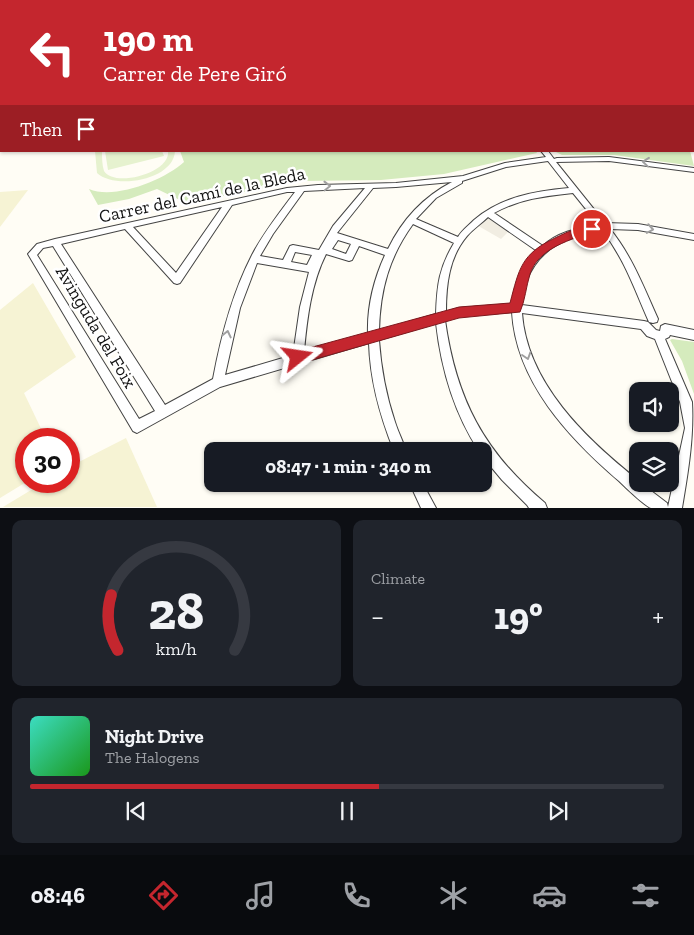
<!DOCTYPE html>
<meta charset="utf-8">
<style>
:root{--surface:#171b24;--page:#20242c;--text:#f1f3f6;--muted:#9ea1a6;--line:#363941;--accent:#c4262e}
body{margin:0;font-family:"Zilla Slab",serif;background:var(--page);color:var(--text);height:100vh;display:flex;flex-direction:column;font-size:19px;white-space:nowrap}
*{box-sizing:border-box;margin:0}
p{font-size:16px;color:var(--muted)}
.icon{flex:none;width:28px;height:28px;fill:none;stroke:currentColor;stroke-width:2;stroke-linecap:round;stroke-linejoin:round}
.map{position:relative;height:508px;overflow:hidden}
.drawer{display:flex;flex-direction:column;gap:12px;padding:12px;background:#0d0f14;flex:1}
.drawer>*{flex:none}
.banner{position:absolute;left:0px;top:0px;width:695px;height:152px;box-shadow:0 1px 4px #0004;background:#c4262e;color:#fff;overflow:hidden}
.fabs{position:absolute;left:629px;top:382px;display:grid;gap:10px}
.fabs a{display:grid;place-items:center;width:50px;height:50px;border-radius:10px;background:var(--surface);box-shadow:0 1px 4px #0004;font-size:25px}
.speed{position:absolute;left:15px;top:428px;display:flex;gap:10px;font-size:25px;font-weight:700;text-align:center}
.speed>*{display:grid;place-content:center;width:65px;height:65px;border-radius:50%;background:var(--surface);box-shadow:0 1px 4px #0004;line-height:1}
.speed .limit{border:8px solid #d22;background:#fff;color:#111}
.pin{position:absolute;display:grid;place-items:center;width:42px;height:42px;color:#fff;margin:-21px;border:2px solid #fff;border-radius:50%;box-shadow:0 1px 5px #0007}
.me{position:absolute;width:55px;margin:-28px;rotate:75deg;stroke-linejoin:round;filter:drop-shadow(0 0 4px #0008)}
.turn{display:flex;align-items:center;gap:18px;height:105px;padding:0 20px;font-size:22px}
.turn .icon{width:65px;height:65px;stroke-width:2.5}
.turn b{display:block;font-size:35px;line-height:42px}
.then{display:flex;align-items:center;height:48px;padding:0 20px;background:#0003;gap:10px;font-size:19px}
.big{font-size:38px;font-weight:700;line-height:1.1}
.drawer .widget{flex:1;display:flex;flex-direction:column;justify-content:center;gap:8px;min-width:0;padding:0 18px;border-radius:10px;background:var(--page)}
.drawer .dial{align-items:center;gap:0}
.dial svg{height:130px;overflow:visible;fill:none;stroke:var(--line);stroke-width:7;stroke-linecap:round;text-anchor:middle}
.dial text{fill:var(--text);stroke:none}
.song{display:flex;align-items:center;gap:15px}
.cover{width:60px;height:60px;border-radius:8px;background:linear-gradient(135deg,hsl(170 70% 55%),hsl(120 70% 35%))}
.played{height:5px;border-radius:2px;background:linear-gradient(90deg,var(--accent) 55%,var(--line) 55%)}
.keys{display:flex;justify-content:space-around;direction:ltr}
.heat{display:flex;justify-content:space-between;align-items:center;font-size:28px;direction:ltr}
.drawer .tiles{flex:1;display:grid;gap:12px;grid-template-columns:1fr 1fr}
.widget:last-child{grid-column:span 2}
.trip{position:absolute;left:204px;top:442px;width:288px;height:50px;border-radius:10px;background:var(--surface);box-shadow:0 1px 4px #0004;font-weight:700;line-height:50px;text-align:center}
.tabs{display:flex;height:80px;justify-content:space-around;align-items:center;background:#090b0e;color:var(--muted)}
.tabs .icon{width:35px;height:35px}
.tabs .current{color:var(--accent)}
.tabs b{font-size:22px;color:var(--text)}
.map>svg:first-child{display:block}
</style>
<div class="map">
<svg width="694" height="508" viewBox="0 0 694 508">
<rect width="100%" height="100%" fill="#fffdf5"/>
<!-- farmland -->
<g fill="#f6f3d4">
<path d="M28,190L0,227V192Z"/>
<path d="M33,283L76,357L24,393L46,439H26V481H28L0,498V310Z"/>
<path d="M126,438L157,507H3L46,481H69V467Z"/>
</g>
<!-- green -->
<g fill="#d5ebbd">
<path d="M180,151H536L537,153L444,174L381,180L302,181L186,203L157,189L129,199L98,205L89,189C115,200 164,180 184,162Z"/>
<path d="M554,151H690L694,166L614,155H562Z"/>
<path d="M672,339L694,342V394L682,361L670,340Z"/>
</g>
<!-- pitch -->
<g fill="#e6f2cf">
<path d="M95,151H102C102,157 102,165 104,171C114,188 171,173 168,151H175C174,180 115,190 97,173Z"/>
<path d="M105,151H162L164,156L108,170Z"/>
</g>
<!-- plaza -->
<path fill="#f1ede2" d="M488,213L511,229L501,239L475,224Z"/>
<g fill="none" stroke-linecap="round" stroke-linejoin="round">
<!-- minor casing -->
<g stroke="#444" stroke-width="2">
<g id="minor">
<path d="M245,0H250L251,1H246Z"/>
<path d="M355,0H359L360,1H356Z"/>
<path d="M541,151H548L554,159L557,158L609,157L694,168V172L609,161L556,162L605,223L638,224L694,234V240L638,230L610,229C632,256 644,288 658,319L657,322L653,323L649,322C634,288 625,260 602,230C570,236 540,246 527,280C524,287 523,295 522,303V305L644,321L648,322L656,330L660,331L661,326L665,324L694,330V340L670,335L669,337L665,339L692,402C694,437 688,473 682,508C674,508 659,508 651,508C645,506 625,487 619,481C569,438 516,382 512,312L459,316L445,320C456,399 484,452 545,503L547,508H529L527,505L502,480L482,456V451H479C454,413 441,368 436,323L379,340C381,368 386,395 395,422C398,432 403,441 406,451H394C380,416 370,381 369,343L220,387L137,433L133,431L28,254L37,244L55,239L287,188L318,185L396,183L463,176L505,163L546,157ZM548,161L569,188C535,191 501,197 474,220C468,226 462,230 458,237L416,219L436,198L462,183V181L506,167ZM452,182C423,197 402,220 388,249L337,233L373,188L396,187ZM365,188L333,226L319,250L293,245L290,246L283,260L260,256L273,234L304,191ZM287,192H295C280,212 264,232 252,255C232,294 221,336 213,379L165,405L61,244L125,229L174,283L177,284L180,283L232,205ZM573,193L598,224C579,228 557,232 543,246L494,213C519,199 545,196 573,193ZM222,207L176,273L133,227ZM488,217L537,251C522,265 515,284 512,304L459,308L446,312C446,285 449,257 467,236C473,229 482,223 488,217ZM413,224L454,243C439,268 437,285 436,314L379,331C380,290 389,257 413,224ZM338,240L351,244L346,254L332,249ZM53,246L155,411L139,419L37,255L43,248ZM359,246L385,255C374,279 367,307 368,334L304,352C307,319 311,284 326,254L349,261L352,260ZM295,252L312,255L307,265L291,262ZM257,263L309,272L300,307L293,355L225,375L240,308ZM522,313L641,329L647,336L655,339L680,402L685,428L668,507L667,503L642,484H638V480C586,439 527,383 522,313Z"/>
<path d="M410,484H423L436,508H421Z"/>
</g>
</g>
<!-- major casing -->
<g stroke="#222" stroke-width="2">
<path id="major" d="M175,0H199L200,1H177Z"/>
</g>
<!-- minor -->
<use href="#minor" fill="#fff" fill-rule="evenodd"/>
<!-- major -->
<use href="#major" fill="#f9d66b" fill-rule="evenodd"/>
</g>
<!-- one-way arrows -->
<defs><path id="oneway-chevron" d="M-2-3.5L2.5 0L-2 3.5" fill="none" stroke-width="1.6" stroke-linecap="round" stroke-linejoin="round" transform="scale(1.25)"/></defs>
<g stroke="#a0a0a0">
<use href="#oneway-chevron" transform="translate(646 162) rotate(-174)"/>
<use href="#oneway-chevron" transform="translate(327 186) rotate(-1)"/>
<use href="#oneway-chevron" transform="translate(650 229) rotate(10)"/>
<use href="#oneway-chevron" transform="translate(227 334) rotate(-77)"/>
<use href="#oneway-chevron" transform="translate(527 356) rotate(72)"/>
</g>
<!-- route -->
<path fill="#c4262e" stroke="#7f191e" d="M592,225L597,229L596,231C572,239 538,248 530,274C526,287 525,301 520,312L459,318L298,364L293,362L291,357L293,353L298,351L459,307L510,303C519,269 521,254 555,238C567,232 578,227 592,225Z"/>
<g text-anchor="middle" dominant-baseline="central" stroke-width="5" stroke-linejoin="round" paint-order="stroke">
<!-- street labels -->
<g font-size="18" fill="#111" stroke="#fff">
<text transform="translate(202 195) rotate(-12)">Carrer del Camí de la Bleda</text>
<text transform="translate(96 327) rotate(59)">Avinguda del Foix</text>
</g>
</g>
</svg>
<div class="fabs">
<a><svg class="icon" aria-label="sound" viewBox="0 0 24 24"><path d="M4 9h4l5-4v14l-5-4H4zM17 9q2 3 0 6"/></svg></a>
<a><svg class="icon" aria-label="layers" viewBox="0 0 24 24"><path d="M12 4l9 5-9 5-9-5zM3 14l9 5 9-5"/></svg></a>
</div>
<div class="speed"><div class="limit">30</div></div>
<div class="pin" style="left:592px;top:229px;background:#d93025"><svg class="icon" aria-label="arrive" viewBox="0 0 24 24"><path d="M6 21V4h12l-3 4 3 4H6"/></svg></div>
<svg class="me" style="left:298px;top:357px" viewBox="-20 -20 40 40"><path d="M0-17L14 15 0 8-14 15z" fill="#c4262e" stroke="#fff" stroke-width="4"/></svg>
<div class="trip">08:47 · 1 min · 340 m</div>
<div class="banner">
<div class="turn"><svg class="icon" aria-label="left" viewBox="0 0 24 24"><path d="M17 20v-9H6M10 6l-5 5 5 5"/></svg><div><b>190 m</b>Carrer de Pere Giró</div></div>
<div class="then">Then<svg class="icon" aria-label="arrive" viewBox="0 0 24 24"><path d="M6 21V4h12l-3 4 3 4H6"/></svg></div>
</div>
</div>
<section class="drawer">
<div class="tiles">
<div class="widget dial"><svg viewBox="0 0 100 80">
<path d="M14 69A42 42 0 1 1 86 69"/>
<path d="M14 69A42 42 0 0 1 10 35" stroke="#c4262e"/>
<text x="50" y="56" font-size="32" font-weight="700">28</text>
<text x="50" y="72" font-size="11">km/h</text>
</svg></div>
<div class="widget"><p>Climate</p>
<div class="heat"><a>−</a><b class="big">19°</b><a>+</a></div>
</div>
<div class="widget">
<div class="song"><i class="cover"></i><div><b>Night Drive</b><p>The Halogens</p></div></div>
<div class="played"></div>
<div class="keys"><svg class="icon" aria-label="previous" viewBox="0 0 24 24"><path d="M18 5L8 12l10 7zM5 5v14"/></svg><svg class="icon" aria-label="pause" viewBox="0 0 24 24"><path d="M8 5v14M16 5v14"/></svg><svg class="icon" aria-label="next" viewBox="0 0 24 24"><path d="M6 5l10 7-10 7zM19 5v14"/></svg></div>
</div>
</div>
</section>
<nav class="tabs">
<b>08:46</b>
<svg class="icon current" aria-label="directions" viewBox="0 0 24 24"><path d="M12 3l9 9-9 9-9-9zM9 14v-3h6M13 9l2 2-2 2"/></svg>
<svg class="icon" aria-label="music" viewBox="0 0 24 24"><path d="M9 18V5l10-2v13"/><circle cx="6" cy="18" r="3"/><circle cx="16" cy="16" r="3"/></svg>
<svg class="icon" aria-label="phone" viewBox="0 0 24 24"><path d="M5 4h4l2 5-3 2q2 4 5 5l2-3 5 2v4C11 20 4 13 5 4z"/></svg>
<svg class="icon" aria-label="climate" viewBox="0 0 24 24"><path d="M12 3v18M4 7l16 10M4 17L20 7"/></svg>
<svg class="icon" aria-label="car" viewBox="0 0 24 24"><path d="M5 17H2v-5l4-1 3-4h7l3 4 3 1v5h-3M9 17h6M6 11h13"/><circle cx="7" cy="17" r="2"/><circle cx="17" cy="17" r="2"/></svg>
<svg class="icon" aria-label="filters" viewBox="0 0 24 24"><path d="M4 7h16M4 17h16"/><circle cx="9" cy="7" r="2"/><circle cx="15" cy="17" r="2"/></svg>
</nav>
